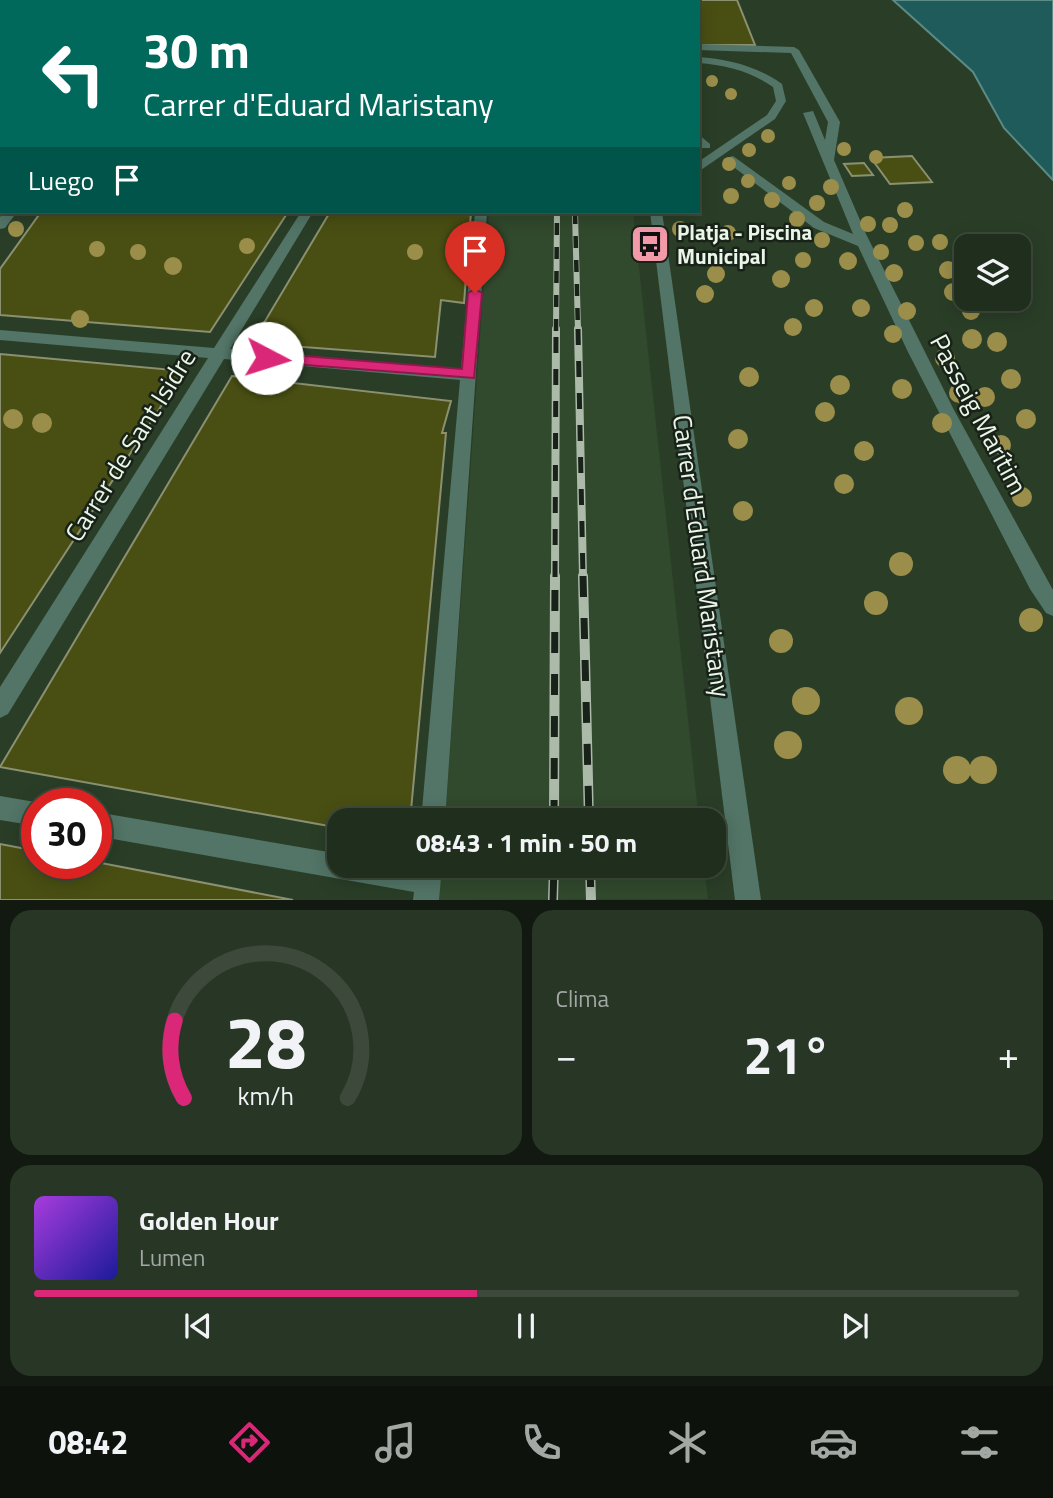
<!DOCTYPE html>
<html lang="es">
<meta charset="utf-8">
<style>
:root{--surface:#202e1d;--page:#283626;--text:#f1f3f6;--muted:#a2a8a4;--line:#3d4a3b;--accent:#db2777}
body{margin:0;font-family:"Titillium Web",sans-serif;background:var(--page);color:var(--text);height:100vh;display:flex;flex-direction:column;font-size:26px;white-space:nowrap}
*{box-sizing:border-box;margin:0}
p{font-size:23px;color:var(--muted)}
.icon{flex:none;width:38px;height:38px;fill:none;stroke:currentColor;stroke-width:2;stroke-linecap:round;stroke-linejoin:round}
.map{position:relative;height:900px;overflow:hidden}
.panel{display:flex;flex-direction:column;gap:10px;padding:10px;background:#121910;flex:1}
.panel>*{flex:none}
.hud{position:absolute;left:0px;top:0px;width:700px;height:214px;box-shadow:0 4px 18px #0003,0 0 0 2px var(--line);background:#00695c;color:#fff;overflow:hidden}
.tools{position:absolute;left:954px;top:234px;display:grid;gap:14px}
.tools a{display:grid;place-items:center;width:77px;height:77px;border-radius:14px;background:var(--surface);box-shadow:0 4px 18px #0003,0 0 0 2px var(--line);font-size:35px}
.speed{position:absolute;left:21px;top:788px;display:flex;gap:14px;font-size:35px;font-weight:700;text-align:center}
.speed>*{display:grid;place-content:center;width:91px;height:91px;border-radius:50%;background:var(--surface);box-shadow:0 4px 18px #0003,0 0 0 2px var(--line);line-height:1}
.speed .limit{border:10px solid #d22;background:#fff;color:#111}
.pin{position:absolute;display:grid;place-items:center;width:60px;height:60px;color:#fff;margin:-72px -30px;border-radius:50% 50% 50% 0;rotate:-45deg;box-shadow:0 0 7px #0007}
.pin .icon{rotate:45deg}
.me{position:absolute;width:77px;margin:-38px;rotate:95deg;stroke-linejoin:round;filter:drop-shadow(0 0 5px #0008)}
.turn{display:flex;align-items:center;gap:24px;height:147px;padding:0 28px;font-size:32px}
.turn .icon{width:91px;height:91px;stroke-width:2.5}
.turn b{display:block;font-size:49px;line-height:60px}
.then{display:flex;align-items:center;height:66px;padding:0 28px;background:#0003;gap:14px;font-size:26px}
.big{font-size:52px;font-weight:700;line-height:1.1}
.panel .tile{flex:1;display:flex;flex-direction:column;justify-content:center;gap:10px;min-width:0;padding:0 24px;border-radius:21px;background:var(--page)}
.panel .dial{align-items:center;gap:0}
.dial svg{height:182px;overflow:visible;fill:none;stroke:var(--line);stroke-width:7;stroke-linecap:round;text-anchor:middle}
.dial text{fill:var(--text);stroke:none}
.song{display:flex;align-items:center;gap:21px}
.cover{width:84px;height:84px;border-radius:10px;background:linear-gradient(135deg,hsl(280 70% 55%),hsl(240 70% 35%))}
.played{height:7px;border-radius:4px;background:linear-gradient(90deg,var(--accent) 45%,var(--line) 45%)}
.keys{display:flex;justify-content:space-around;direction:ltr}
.heat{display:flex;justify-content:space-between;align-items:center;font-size:38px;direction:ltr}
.panel .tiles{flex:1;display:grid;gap:10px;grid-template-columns:1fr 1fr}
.tile:last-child{grid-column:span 2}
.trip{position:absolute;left:327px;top:808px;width:399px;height:70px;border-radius:21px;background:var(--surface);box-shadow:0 4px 18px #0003,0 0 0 2px var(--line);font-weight:700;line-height:70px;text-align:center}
.menu{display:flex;height:112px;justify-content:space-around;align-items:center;background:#0d120c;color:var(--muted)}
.menu .icon{width:49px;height:49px}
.menu .on{color:var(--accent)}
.menu b{font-size:32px;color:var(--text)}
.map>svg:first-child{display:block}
</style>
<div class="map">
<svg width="1053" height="900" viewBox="0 0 1053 900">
<rect width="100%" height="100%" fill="#2a3e27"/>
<!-- built -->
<g fill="#31492d">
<path d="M489,212H633L699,821H445Z"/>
<path d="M441,866H704L708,899L439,900Z"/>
</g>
<!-- water -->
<path fill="#1f5b5b" stroke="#5c8a85" stroke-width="2" d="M893,0H1053V180L1004,128L973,72Z"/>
<!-- building -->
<g fill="#494f13" stroke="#8b9071" stroke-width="2">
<path d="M170,0H258L169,2Z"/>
<path d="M450,0H543L449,2Z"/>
<path d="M652,0H737L755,45H698V2Z"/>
<rect x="0" y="44" width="2" height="100"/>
<path d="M912,156L932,182L890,184L871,158Z"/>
<path d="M864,163L873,175L852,176L844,164Z"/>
<path d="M41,212H288L210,332L0,315V269Z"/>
<path d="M330,212H471L464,303L441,300L435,357L252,343Z"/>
<path d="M0,354L184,371L0,653Z"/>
<path d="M232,376L451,401L442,433H446L410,821H340V828L0,767Z"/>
<path d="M0,844L37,851V863L96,862L293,900H0Z"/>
</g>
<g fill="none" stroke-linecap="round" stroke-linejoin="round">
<!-- minor -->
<g fill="#527567" fill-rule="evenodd">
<path d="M28,0H38L27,2Z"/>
<path d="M158,0H166L157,2Z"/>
<path d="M261,0H270L260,2Z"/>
<path d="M318,0H327L317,2Z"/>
<path d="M376,0H384L375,2Z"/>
<path d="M433,0H441L432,2Z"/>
<rect x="630" y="0" width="8" height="2"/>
<path d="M2,17V23L0,24V18Z"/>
<path d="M698,44L794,47L799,50L840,122L834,160L866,234L954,410L1053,590V616L1046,613L1030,589L908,352L858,246L814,228L723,159L733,156L824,222L853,234L803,113L813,111L825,140L828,122L791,53L698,50Z"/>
<path d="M698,57C729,59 756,66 782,84L786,101L775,119L698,172V162L767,115L776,101L773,87C750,71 726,65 698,63Z"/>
<path d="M698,134L710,144V148H702L698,144Z"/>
<rect x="0" y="149" width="2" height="8"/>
<path d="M4,212H17L5,228L0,229V217Z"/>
<path d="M301,212H313L230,349L461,369L475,212H487L445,821H421L460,380L224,359L8,714L0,718V687L208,358L0,340V330L214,348Z"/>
<path d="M650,212H662L761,900H735Z"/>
<path d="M0,796L41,803H37V826L0,820Z"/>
<path d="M96,812L340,854V866H442L439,900H413L414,892L96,836Z"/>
</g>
<!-- rail-far2 casing -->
<g stroke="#abbaa9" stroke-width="6">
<g id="rail-far2">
<path d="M575,212L578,331"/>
<path d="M556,331L557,212"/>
</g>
</g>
<!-- rail-far1 casing -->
<g stroke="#abbaa9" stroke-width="8">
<g id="rail-far1">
<path d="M578,329L583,577"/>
<path d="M555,577L556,329"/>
</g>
</g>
<!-- rail casing -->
<g stroke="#abbaa9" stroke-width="10">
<g id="rail">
<path d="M583,576L589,821"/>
<path d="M554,821L555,576"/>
<path d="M590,866L591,900"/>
<path d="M553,900L554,866"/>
</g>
</g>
<!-- rail-far2 -->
<use href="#rail-far2" stroke="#192218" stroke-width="4.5" stroke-dasharray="12" stroke-linecap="butt"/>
<!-- rail-far1 -->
<use href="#rail-far1" stroke="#192218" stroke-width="5" stroke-dasharray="16" stroke-linecap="butt"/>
<!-- rail -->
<use href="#rail" stroke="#192218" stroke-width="7" stroke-dasharray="21" stroke-linecap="butt"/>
</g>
<!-- trees -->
<g fill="#9b8e4a">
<circle cx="712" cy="81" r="6"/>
<circle cx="731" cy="94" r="6"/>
<circle cx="768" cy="136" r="7"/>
<circle cx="844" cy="149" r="7"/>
<circle cx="749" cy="150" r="7"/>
<circle cx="876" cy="157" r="7"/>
<circle cx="729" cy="164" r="7"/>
<circle cx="748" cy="181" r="7"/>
<circle cx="789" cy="183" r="7"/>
<circle cx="831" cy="187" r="8"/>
<circle cx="731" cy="196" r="8"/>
<circle cx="772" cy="200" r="8"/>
<circle cx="817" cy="203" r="8"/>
<circle cx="905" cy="210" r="8"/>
<circle cx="797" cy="219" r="8"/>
<circle cx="868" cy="224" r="8"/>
<circle cx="890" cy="225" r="8"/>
<circle cx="16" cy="229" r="8"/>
<circle cx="680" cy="229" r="8"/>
<circle cx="728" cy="233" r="8"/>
<circle cx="822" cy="240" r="8"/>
<circle cx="940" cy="242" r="8"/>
<circle cx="916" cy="243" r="8"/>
<circle cx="247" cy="246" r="8"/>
<circle cx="97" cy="249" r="8"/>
<circle cx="138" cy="252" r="8"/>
<circle cx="415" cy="252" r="8"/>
<circle cx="881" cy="252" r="8"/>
<circle cx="803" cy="260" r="8"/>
<circle cx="848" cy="261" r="9"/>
<circle cx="173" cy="266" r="9"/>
<circle cx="948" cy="270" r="9"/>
<circle cx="894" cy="273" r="9"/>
<circle cx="716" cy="274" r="9"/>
<circle cx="781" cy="279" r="9"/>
<circle cx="953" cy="292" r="9"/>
<circle cx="705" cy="294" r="9"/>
<circle cx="814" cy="308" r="9"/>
<circle cx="861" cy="308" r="9"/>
<circle cx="907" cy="311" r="9"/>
<circle cx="971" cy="311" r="9"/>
<circle cx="80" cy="319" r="9"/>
<circle cx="793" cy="327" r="9"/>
<circle cx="893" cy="334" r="9"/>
<circle cx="972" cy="339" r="10"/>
<circle cx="997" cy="342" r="10"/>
<circle cx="945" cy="358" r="10"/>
<circle cx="749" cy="377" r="10"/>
<circle cx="1011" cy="379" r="10"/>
<circle cx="840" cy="385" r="10"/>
<circle cx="902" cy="389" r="10"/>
<circle cx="959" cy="393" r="10"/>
<circle cx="985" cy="397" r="10"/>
<circle cx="825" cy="412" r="10"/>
<circle cx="13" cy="419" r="10"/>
<circle cx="1026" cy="419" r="10"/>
<circle cx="42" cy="423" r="10"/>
<circle cx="942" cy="423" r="10"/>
<circle cx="738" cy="439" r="10"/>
<circle cx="1001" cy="445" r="10"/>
<circle cx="864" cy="451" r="10"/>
<circle cx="844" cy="484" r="10"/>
<circle cx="1022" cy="497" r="10"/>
<circle cx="743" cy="511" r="10"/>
<circle cx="901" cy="564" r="12"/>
<circle cx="876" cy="603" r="12"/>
<circle cx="1031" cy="620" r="12"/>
<circle cx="781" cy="641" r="12"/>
<circle cx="806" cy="701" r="14"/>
<circle cx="909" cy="711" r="14"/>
<circle cx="788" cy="745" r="14"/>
<circle cx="957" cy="770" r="14"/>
<circle cx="983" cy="770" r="14"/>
</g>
<!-- route -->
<path fill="#db2777" stroke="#8e194d" stroke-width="2" d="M475,289L482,293L474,378L267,362L260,358L267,353L462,369L468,293Z"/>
<!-- icons -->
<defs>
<g id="bus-square" transform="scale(2.0125)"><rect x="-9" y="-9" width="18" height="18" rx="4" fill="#f39aa9" stroke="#192218"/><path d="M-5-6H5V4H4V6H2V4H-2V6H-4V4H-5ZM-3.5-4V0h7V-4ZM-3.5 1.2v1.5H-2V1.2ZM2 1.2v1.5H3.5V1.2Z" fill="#111"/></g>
</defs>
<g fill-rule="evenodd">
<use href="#bus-square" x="650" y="244"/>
</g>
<g text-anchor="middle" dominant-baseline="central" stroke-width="5" stroke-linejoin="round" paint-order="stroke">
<!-- far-poi labels -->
<g font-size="21" font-weight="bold" fill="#eaf6e8" stroke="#192218" text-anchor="start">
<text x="677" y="232">Platja - Piscina<tspan x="677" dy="24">Municipal</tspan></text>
</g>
<!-- street labels -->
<g font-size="26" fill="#eaf6e8" stroke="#192218">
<text transform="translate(979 414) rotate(62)">Passeig Marítim</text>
<text transform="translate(130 445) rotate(-58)">Carrer de Sant Isidre</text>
<text transform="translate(702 556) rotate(82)">Carrer d'Eduard Maristany</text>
</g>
</g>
</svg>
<div class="tools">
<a><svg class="icon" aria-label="layers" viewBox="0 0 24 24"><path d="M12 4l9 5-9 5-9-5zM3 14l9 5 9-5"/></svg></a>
</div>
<div class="speed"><div class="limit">30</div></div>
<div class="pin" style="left:475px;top:293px;background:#d93025"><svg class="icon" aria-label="arrive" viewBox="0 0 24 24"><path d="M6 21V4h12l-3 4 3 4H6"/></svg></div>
<svg class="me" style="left:267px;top:358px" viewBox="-20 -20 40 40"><circle r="19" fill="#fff"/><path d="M0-13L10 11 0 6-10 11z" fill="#db2777"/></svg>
<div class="trip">08:43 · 1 min · 50 m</div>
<div class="hud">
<div class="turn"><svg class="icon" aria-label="left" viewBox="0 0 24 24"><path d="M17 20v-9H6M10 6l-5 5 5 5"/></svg><div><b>30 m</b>Carrer d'Eduard Maristany</div></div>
<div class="then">Luego<svg class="icon" aria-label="arrive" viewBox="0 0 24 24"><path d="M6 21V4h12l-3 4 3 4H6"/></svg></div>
</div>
</div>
<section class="panel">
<div class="tiles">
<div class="tile dial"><svg viewBox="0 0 100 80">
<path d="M14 69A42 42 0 1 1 86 69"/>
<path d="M14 69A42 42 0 0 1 10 35" stroke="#db2777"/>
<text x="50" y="56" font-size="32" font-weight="700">28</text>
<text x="50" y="72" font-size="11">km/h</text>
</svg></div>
<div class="tile"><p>Clima</p>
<div class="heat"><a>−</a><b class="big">21°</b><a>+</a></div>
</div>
<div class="tile">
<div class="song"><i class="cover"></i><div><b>Golden Hour</b><p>Lumen</p></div></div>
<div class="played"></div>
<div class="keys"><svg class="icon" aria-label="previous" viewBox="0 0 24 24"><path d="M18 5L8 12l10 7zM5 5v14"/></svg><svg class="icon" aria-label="pause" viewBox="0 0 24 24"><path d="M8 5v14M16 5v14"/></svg><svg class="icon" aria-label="next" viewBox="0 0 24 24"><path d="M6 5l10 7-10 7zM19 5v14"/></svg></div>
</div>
</div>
</section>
<nav class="menu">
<b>08:42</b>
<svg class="icon on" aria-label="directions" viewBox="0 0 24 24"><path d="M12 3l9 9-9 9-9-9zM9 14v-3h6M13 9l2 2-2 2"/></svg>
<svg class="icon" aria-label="music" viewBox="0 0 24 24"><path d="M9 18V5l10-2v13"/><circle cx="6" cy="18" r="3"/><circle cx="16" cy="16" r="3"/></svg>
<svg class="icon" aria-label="phone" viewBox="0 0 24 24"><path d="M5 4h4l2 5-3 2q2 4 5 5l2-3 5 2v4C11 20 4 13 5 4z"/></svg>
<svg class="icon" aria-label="climate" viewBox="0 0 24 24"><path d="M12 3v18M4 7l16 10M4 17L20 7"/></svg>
<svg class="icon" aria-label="car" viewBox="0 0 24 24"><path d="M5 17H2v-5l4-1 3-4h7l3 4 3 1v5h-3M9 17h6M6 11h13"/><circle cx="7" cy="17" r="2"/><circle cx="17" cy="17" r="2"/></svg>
<svg class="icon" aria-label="filters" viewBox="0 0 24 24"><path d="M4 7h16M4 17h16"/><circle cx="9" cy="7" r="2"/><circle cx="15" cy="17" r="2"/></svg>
</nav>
